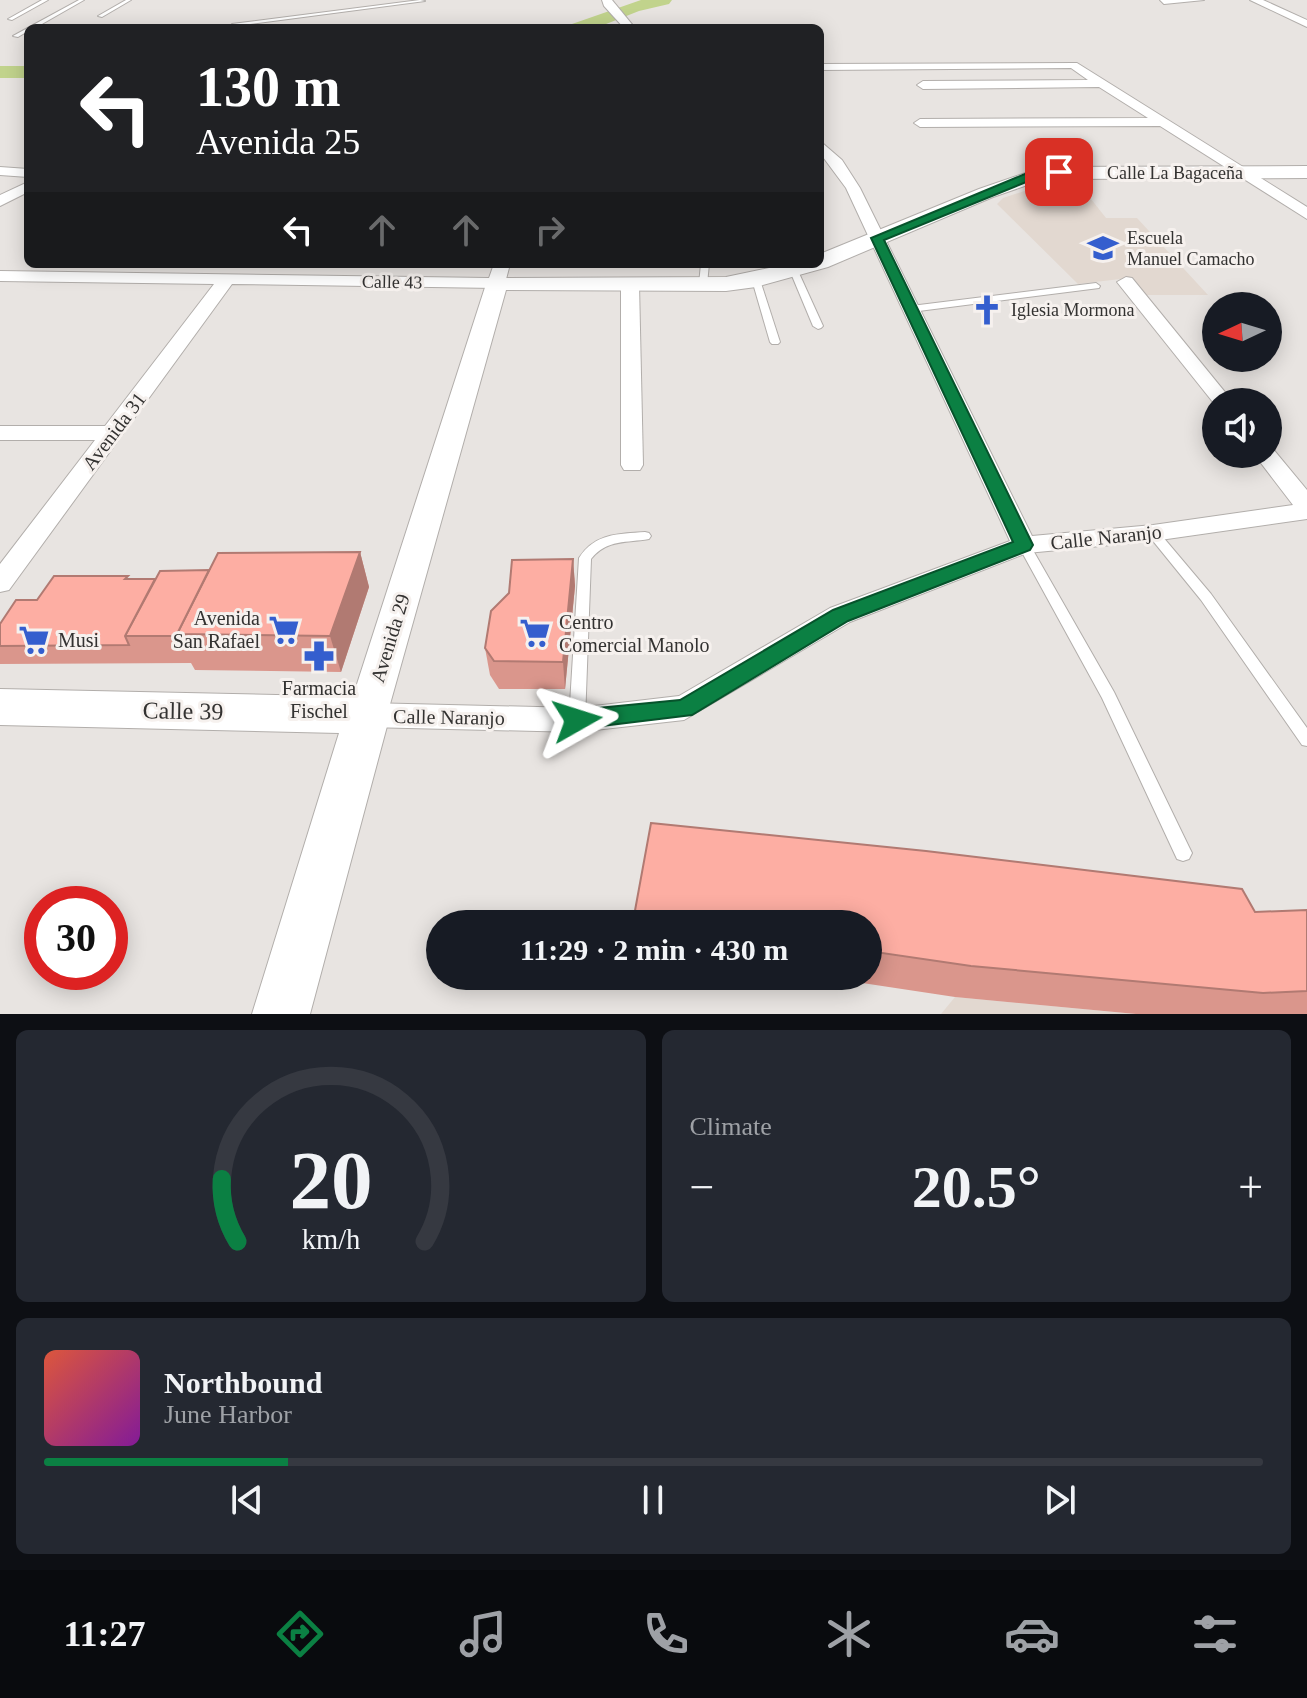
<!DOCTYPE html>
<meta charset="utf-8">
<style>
:root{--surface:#171b24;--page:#242831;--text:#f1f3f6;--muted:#9ea1a6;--line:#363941;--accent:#0b8043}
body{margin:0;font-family:Georgia,serif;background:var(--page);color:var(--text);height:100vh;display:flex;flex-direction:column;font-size:30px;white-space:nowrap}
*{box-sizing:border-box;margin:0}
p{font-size:26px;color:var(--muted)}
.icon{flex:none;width:44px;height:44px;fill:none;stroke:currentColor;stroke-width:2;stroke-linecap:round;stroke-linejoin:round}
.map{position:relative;height:1014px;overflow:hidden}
.sheet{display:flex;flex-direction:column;gap:16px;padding:16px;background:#0d0f14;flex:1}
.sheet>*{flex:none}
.guide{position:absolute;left:24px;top:24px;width:800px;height:244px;border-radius:12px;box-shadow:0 4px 20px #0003;background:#202124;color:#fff;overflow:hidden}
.needle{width:52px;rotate:266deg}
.fabs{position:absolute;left:1202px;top:292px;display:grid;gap:16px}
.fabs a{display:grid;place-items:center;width:80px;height:80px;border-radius:50%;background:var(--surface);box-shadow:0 4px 20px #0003;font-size:40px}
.speed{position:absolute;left:24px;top:886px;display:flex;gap:16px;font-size:40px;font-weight:700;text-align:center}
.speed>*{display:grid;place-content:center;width:104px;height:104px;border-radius:50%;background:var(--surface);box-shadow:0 4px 20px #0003;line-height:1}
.speed .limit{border:12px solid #d22;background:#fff;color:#111}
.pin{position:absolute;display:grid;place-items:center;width:68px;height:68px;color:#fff;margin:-34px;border-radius:16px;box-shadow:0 4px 12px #0006}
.me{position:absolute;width:88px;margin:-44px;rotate:84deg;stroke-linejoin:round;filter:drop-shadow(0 0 6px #0008)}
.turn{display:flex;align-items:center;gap:28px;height:168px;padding:0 40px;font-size:36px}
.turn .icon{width:104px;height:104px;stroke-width:2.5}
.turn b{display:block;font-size:56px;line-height:68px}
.lanes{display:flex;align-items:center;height:76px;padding:0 40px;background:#0003;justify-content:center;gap:40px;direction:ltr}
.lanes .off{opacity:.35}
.big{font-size:60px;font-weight:600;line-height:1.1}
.sheet .widget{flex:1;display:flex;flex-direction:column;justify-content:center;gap:12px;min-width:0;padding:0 28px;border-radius:12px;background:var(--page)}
.sheet .dial{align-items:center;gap:0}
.dial svg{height:208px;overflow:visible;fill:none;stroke:var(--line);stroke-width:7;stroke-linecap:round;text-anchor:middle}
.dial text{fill:var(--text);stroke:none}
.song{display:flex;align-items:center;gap:24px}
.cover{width:96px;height:96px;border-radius:12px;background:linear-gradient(135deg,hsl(10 70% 55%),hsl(290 70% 35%))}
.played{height:8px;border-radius:4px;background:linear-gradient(90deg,var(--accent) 20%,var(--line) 20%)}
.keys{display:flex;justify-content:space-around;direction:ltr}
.heat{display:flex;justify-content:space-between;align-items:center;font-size:44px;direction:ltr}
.sheet .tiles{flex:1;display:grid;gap:16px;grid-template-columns:1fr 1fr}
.widget:last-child{grid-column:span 2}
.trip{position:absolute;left:426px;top:910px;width:456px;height:80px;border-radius:40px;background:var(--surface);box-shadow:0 4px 20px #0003;font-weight:600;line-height:80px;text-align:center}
.dock{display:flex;height:128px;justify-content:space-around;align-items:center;background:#090b0e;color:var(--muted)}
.dock .icon{width:56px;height:56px}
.dock .active{color:var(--accent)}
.dock b{font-size:36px;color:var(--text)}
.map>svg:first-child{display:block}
</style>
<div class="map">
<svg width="1307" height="1014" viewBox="0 0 1307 1014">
<rect width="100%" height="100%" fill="#e8e4e1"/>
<!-- built -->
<g fill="#e2d8d0">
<path d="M1058,180H1076L1106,218H1137L1208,295H1144L1129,278L1078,284L997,204L1003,198Z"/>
<path d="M955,997L1135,1014H941Z"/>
</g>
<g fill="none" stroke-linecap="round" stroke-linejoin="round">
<!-- river -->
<g fill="#c1d38c" fill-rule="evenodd">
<path d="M641,0H672L669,4L639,11L596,28H570L572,24Z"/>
<rect x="0" y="66" width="28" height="12"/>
</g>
<!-- service casing -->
<g stroke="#b2aeab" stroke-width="2">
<g id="service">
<path d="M42,0H48L12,20L8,19Z"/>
<path d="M79,0H84L35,28H28V31L18,37L13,36Z"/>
<path d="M126,0H131L102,17L98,16Z"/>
<path d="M420,0L425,1L235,26L232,24Z"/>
<path d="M701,264H709L707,284L703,287L699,284Z"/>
<path d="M794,268L798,271L823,326L821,328L818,329L813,326L790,271Z"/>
<path d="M756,277L760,280L780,342L778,344H772L770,342L752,280Z"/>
<path d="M1096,283L1100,286L1099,288L911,312L906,309L911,306Z"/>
<path d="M1153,529L1157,530L1211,594L1307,728V746L1302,745L1201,600L1149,536L1147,533L1149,530Z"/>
<path d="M645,532L649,533L651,536L649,539C627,543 607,539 591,559L585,720L582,724L577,726L572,724L569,720L579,558C595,533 618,534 645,532Z"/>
<path d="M1024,541L1030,545L1114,692L1189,847L1192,853L1189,859L1183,861L1177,859L1102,698L1018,545Z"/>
</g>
</g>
<!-- minor casing -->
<g stroke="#b2aeab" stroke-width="2">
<g id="minor">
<path d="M602,0H612L635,28H624L604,6Z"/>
<path d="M1160,0H1204L1164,4Z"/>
<path d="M1250,0H1263L1307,20V27Z"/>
<path d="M1077,63L1307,207V219L1160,126L920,127L914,123L920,119L1148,118L1099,87L923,89L917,85L923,81L1088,80L1071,68L820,70V64Z"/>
<path d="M820,141L842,160L860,188L1032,536L1153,525L1293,505L1254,454H1268V448L1273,449L1307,490V519L1153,541L1027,553L850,622L684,720L577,732L367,727L356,724L352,715L356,706L367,703L577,708L679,696L830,608L1010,541L846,188L820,153Z"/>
<path d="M0,167L28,169V177L0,175Z"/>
<path d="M28,182V192L0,206V195Z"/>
<path d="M494,264H510L505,283L496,288L232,284L9,590L0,592V564L95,440H0V426H105L214,284L0,281V271L489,278Z"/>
<path d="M1126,277L1132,278L1233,402H1216V406L1117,282Z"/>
<path d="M630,279L639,284L643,465L640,470H624L621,465V284Z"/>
</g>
</g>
<!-- tertiary casing -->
<g stroke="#b2aeab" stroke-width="2">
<path id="tertiary" d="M1307,166V178L1045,179L993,197L828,267L756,287L726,291L506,290L387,715L381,727L367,731L353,727L347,715L488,278L726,277L788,264H820V254L979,189L1043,167Z"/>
</g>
<!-- secondary casing -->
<g stroke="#b2aeab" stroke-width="2">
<path id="secondary" d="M0,689L367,697L383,702L390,715L310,1014H252L339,733L0,725Z"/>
</g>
<!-- service -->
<use href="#service" fill="#fff" fill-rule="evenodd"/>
<!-- minor -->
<use href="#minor" fill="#fff" fill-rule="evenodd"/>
<!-- tertiary -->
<use href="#tertiary" fill="#fff" fill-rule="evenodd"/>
<!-- secondary -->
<use href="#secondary" fill="#fff" fill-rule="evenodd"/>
</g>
<!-- wall -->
<g fill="#da968c">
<path d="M360,552L369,587L341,672L195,670L191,663L0,664V624L130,579H155L209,570Z"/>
<path d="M573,559L575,586L565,689H499L490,675L485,648Z"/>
<path d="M1307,910V1014H1136L955,997L816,976H868V924H634V916L1255,912Z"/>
</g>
<!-- shaded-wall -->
<g fill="#b17a72">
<path d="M360,552L369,587L341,672L330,636Z"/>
<path d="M573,559L575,586L565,689L563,662Z"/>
</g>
<!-- building -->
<g fill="#fdaea3" stroke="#b17a72" stroke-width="2">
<path d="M360,552L330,636L177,634L218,553Z"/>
<path d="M573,559L563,662L494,661L485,648L491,611L509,593L512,560Z"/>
<path d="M209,570L177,634L178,636H125L160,571Z"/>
<path d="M54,576H128L125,579H155L125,636L129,645L0,646V624L16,600H37Z"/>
<path d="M651,823L926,851L1242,889L1255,912L1307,910V991L1263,993L971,966L868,951V924H689L634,916Z"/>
</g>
<!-- route -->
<path fill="#0b8043" stroke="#07532c" stroke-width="2" d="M1059,169L1063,170V175L1031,180L884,240L1033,545L1030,550L848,621L692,715L577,729L569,726L566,720L569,713L577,710L680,700L833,610L1013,542L871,238L1025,174Z"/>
<!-- icons -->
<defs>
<g id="school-bare" transform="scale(2.4)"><path d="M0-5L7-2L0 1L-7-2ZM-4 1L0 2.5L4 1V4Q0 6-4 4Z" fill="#345ece" stroke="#f6f1ee" stroke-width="2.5" paint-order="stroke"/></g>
<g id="church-bare" transform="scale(2.4)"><path d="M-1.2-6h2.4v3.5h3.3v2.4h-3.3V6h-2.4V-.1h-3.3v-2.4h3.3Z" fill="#345ece" stroke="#f6f1ee" stroke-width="2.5" paint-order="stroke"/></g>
<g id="supermarket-bare" transform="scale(2.4)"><path d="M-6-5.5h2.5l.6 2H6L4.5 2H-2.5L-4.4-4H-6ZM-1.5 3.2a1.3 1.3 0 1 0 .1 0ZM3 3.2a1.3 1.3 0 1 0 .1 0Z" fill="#345ece" stroke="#f6f1ee" stroke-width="2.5" paint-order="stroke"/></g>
<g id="pharmacy-bare" transform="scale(2.4)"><path d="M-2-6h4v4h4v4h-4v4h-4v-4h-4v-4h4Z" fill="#345ece" stroke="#f6f1ee" stroke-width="2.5" paint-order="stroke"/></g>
</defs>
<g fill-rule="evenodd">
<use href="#school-bare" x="1103" y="248"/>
<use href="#church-bare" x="987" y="310"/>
<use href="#supermarket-bare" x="284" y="630"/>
<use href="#supermarket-bare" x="535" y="633"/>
<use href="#supermarket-bare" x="34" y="640"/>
<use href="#pharmacy-bare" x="319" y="656"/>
</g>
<g text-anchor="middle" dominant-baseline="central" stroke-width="6" stroke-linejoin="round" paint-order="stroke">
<!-- far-street labels -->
<g font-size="18" fill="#333231" stroke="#f6f1ee">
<text x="1175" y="173">Calle La Bagaceña</text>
<text transform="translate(392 282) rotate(1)">Calle 43</text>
</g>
<!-- far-poi labels -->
<g font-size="18" fill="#333231" stroke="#f6f1ee" text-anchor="start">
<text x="1127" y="238">Escuela<tspan x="1127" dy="21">Manuel Camacho</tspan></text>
<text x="1011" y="310">Iglesia Mormona</text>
</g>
<!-- street labels -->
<g font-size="20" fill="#333231" stroke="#f6f1ee">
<text transform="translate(114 431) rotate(-53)">Avenida 31</text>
<text transform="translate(1106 537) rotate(-6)">Calle Naranjo</text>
<text transform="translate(390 638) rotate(-73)">Avenida 29</text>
<text transform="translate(449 717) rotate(1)">Calle Naranjo</text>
</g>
<!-- poi labels -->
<g font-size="20" fill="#333231" stroke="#f6f1ee" text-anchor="start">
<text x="260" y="618" text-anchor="end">Avenida<tspan x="260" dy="23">San Rafael</tspan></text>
<text x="559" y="622">Centro<tspan x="559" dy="23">Comercial Manolo</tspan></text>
<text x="58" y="640">Musi</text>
<text x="319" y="688" text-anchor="middle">Farmacia<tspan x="319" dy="23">Fischel</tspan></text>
</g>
<!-- near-street labels -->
<g font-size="24" fill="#333231" stroke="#f6f1ee">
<text transform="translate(183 711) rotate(1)">Calle 39</text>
</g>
</g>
</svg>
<div class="fabs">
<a><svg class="needle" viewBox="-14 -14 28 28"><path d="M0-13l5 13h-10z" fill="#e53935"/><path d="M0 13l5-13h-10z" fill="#9ea1a6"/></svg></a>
<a><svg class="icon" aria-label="sound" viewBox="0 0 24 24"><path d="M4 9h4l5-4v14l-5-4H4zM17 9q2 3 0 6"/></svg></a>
</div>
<div class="speed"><div class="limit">30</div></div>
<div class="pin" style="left:1059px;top:172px;background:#d93025"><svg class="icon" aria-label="arrive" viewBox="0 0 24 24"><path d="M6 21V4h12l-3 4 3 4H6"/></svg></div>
<svg class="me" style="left:577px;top:720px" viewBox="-20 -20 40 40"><path d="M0-17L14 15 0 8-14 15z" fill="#0b8043" stroke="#fff" stroke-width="4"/></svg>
<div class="trip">11:29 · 2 min · 430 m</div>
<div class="guide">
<div class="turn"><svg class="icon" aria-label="left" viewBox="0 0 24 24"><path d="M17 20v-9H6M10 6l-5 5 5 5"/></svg><div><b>130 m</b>Avenida 25</div></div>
<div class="lanes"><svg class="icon" aria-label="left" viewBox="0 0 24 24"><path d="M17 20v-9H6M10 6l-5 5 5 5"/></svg><svg class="icon off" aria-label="ahead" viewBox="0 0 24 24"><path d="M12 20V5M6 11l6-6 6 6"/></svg><svg class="icon off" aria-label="ahead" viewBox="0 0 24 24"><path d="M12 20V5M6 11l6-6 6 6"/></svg><svg class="icon off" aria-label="right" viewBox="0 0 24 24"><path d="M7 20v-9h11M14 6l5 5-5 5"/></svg></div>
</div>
</div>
<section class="sheet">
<div class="tiles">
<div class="widget dial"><svg viewBox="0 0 100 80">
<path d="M14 69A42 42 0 1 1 86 69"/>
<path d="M14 69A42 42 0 0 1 8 45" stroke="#0b8043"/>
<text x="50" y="56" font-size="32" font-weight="700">20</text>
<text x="50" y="72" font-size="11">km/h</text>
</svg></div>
<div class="widget"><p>Climate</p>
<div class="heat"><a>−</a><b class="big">20.5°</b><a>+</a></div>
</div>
<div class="widget">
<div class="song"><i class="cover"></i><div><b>Northbound</b><p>June Harbor</p></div></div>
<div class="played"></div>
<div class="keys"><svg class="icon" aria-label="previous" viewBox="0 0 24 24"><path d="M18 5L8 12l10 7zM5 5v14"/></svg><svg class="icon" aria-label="pause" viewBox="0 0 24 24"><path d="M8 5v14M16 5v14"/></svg><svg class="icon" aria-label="next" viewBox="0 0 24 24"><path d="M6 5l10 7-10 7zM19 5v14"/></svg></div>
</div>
</div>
</section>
<nav class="dock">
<b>11:27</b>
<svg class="icon active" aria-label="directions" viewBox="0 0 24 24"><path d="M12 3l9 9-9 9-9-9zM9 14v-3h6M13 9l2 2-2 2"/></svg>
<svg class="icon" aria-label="music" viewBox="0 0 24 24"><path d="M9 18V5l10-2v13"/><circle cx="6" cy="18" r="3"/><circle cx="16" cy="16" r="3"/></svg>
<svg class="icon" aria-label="phone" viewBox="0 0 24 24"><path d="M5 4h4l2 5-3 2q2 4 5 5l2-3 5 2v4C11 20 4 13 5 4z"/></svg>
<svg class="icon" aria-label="climate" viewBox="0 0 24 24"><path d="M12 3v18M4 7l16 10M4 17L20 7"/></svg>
<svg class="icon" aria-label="car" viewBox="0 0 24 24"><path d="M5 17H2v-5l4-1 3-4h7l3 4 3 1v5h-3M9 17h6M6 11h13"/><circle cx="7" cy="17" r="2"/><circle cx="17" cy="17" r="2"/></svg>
<svg class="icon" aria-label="filters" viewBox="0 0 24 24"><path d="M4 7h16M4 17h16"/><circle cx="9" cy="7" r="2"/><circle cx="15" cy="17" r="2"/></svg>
</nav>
